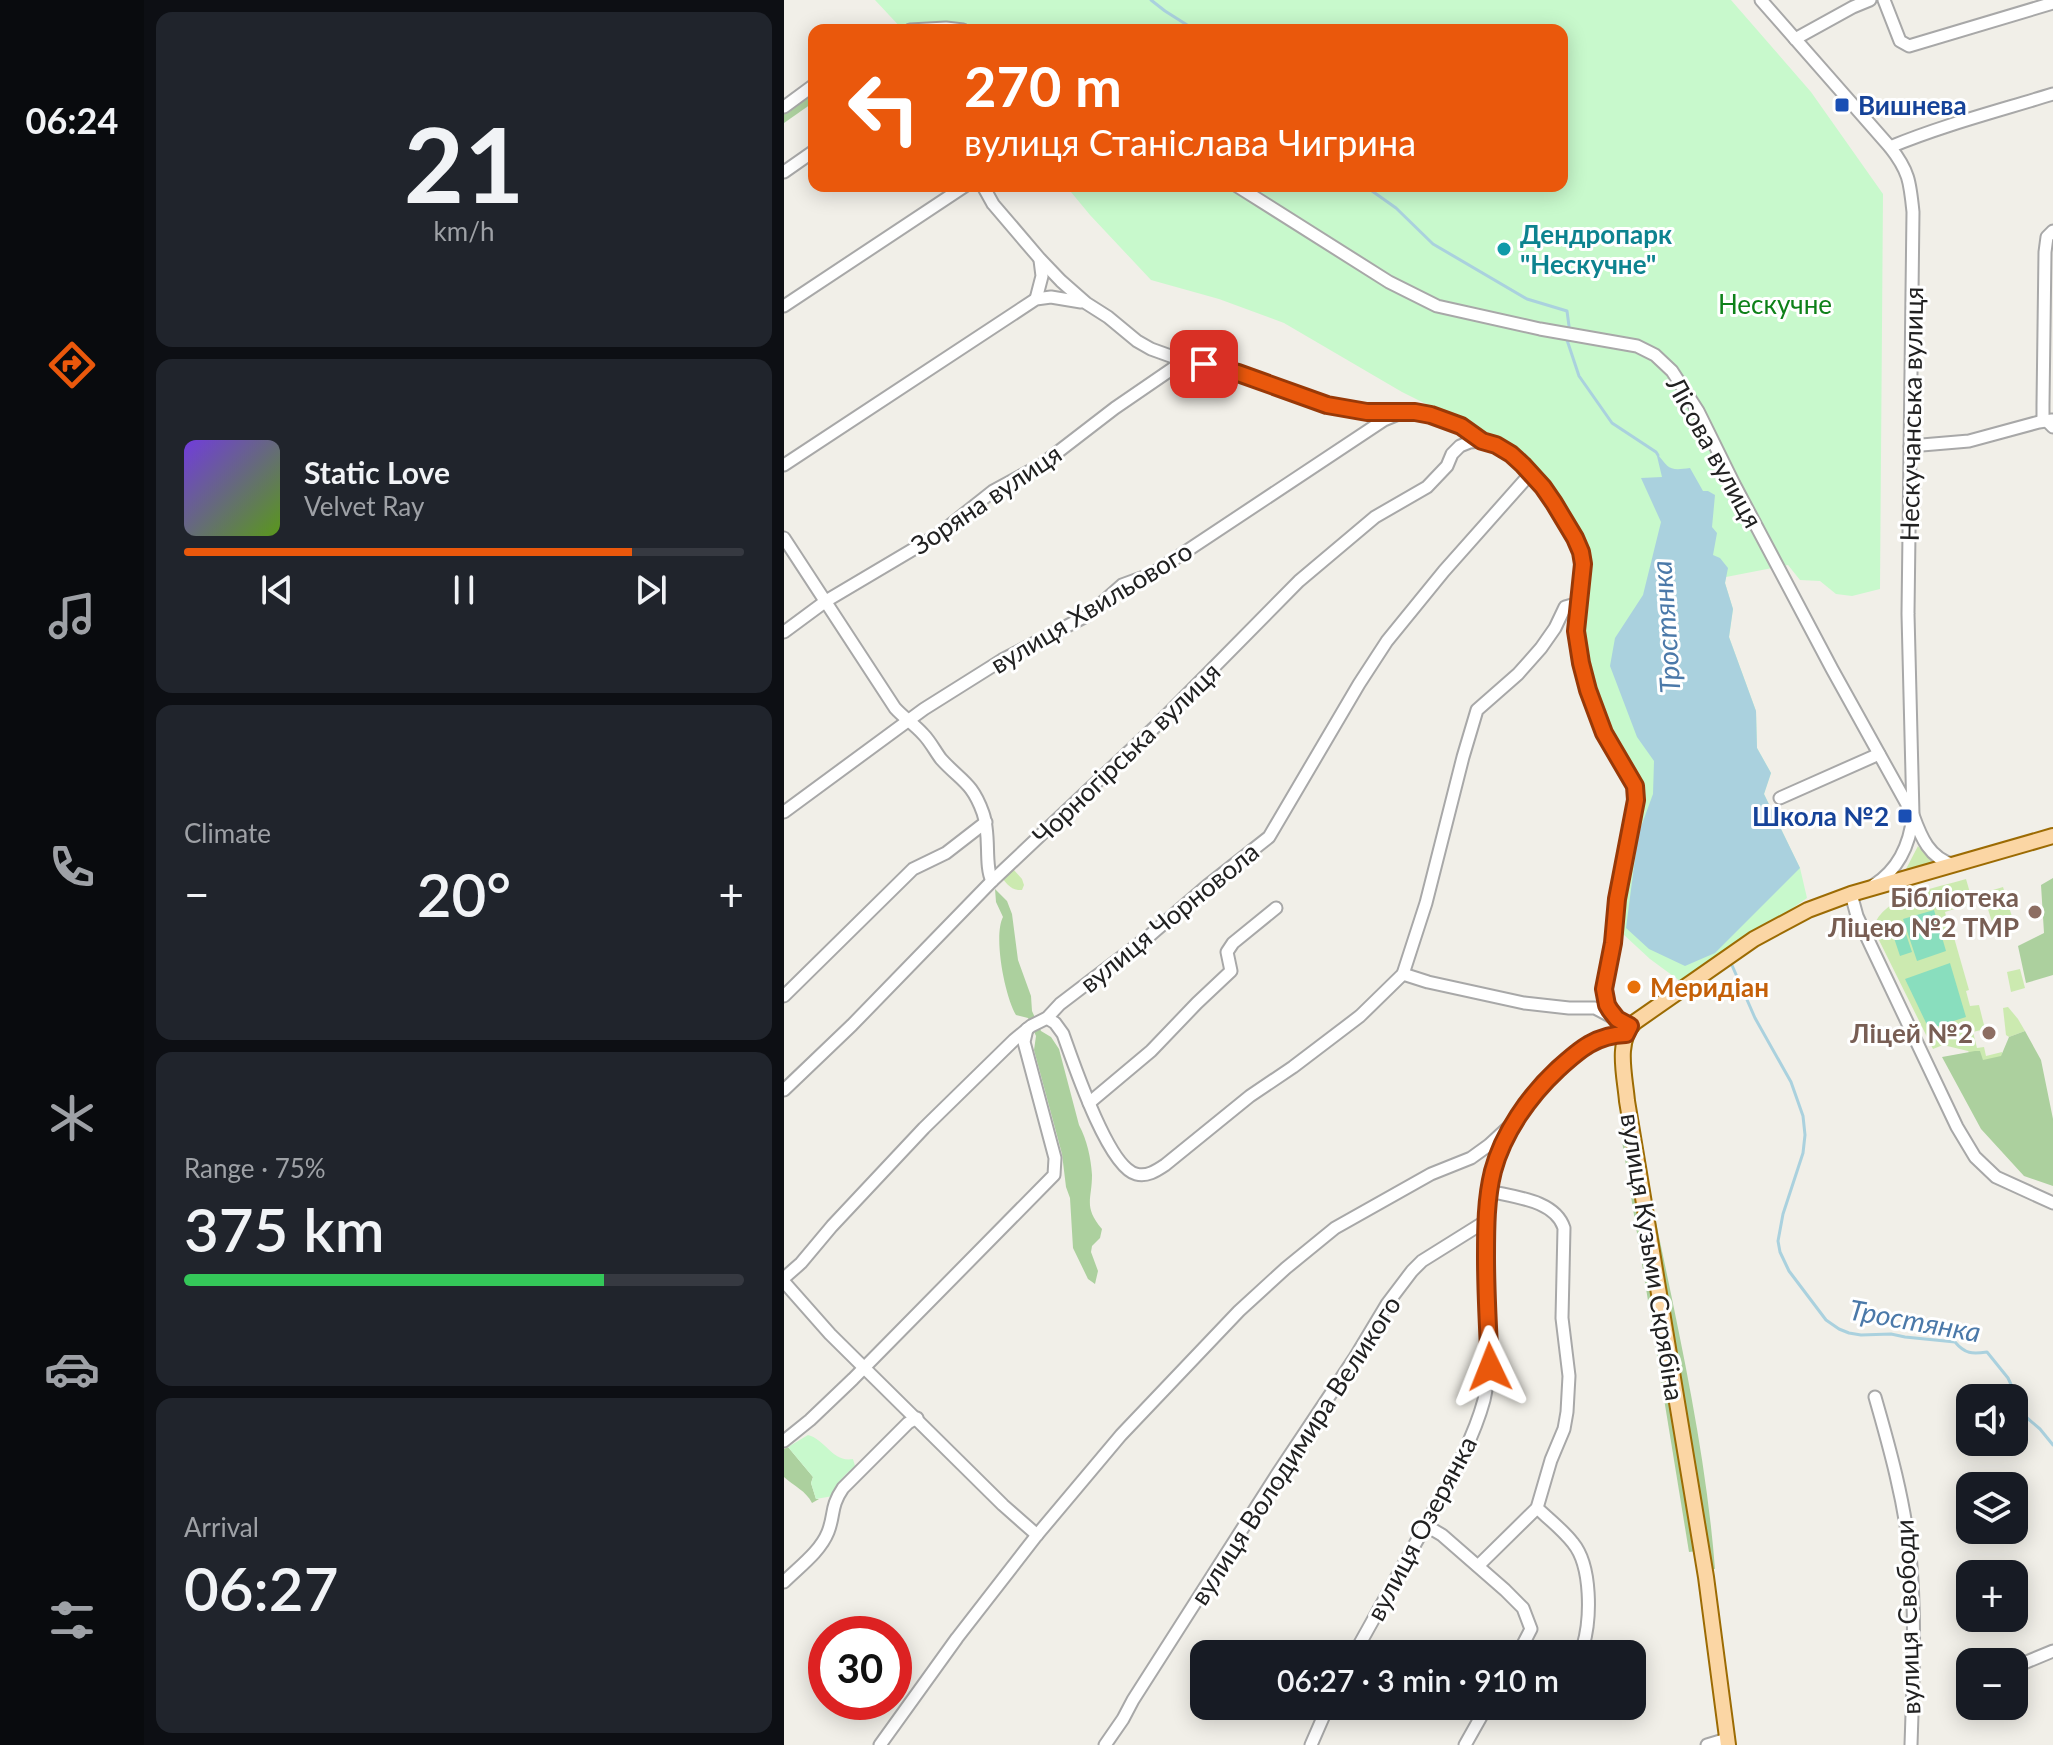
<!DOCTYPE html>
<meta charset="utf-8">
<style>
:root{--surface:#171b24;--page:#20242c;--text:#f1f3f6;--muted:#9ea1a6;--line:#363941;--accent:#ea580c}
body{margin:0;font-family:Lato,sans-serif;background:var(--page);color:var(--text);height:100vh;display:flex;flex-direction:column;font-size:30px;white-space:nowrap}
*{box-sizing:border-box;margin:0}
p{font-size:26px;color:var(--muted)}
.icon{flex:none;width:44px;height:44px;fill:none;stroke:currentColor;stroke-width:2;stroke-linecap:round;stroke-linejoin:round}
.map{position:relative;flex:1;overflow:hidden}
.drawer{display:flex;flex-direction:column;gap:12px;padding:12px;background:#0d0f14;width:640px}
.drawer>*{flex:none}
.hud{position:absolute;left:24px;top:24px;width:760px;height:168px;border-radius:16px;box-shadow:0 4px 20px #0003;background:#ea580c;color:#fff;overflow:hidden}
.controls{position:absolute;left:1172px;top:1384px;display:grid;gap:16px}
.controls a{display:grid;place-items:center;width:72px;height:72px;border-radius:16px;background:var(--surface);box-shadow:0 4px 20px #0003;font-size:40px}
.speed{position:absolute;left:24px;top:1616px;display:flex;gap:16px;font-size:40px;font-weight:700;text-align:center}
.speed>*{display:grid;place-content:center;width:104px;height:104px;border-radius:50%;background:var(--surface);box-shadow:0 4px 20px #0003;line-height:1}
.speed .limit{border:12px solid #d22;background:#fff;color:#111}
.pin{position:absolute;display:grid;place-items:center;width:68px;height:68px;color:#fff;margin:-34px;border-radius:16px;box-shadow:0 4px 12px #0006}
.me{position:absolute;width:88px;margin:-44px;rotate:358deg;stroke-linejoin:round;filter:drop-shadow(0 0 6px #0008)}
.turn{display:flex;align-items:center;gap:28px;height:168px;padding:0 24px;font-size:36px}
.turn .icon{width:104px;height:104px;stroke-width:2.5}
.turn b{display:block;font-size:56px;line-height:68px}
.big{font-size:60px;font-weight:600;line-height:1.1}
.drawer .widget{flex:1;display:flex;flex-direction:column;justify-content:center;gap:12px;min-width:0;padding:0 28px;border-radius:16px;background:var(--page)}
.drawer .dial{align-items:center;gap:0}
.dial b{font-size:104px;line-height:1}
.song{display:flex;align-items:center;gap:24px}
.cover{width:96px;height:96px;border-radius:12px;background:linear-gradient(135deg,hsl(260 70% 55%),hsl(90 70% 35%))}
.played{height:8px;border-radius:4px;background:linear-gradient(90deg,var(--accent) 80%,var(--line) 80%)}
.keys{display:flex;justify-content:space-around;direction:ltr}
.heat{display:flex;justify-content:space-between;align-items:center;font-size:44px;direction:ltr}
.charge{height:12px;border-radius:6px;background:linear-gradient(90deg,#34c759 75%,var(--line) 0)}
.trip{position:absolute;left:406px;top:1640px;width:456px;height:80px;border-radius:16px;background:var(--surface);box-shadow:0 4px 20px #0003;font-weight:600;line-height:80px;text-align:center}
main{display:flex;flex:1;min-height:0}
.menu{display:flex;flex-direction:column;width:144px;justify-content:space-around;align-items:center;background:#090b0e;color:var(--muted)}
.menu .icon{width:56px;height:56px}
.menu .selected{color:var(--accent)}
.menu b{font-size:36px;color:var(--text)}
.map>svg:first-child{display:block}
</style>
<main>
<nav class="menu">
<b>06:24</b>
<svg class="icon selected" aria-label="directions" viewBox="0 0 24 24"><path d="M12 3l9 9-9 9-9-9zM9 14v-3h6M13 9l2 2-2 2"/></svg>
<svg class="icon" aria-label="music" viewBox="0 0 24 24"><path d="M9 18V5l10-2v13"/><circle cx="6" cy="18" r="3"/><circle cx="16" cy="16" r="3"/></svg>
<svg class="icon" aria-label="phone" viewBox="0 0 24 24"><path d="M5 4h4l2 5-3 2q2 4 5 5l2-3 5 2v4C11 20 4 13 5 4z"/></svg>
<svg class="icon" aria-label="climate" viewBox="0 0 24 24"><path d="M12 3v18M4 7l16 10M4 17L20 7"/></svg>
<svg class="icon" aria-label="car" viewBox="0 0 24 24"><path d="M5 17H2v-5l4-1 3-4h7l3 4 3 1v5h-3M9 17h6M6 11h13"/><circle cx="7" cy="17" r="2"/><circle cx="17" cy="17" r="2"/></svg>
<svg class="icon" aria-label="filters" viewBox="0 0 24 24"><path d="M4 7h16M4 17h16"/><circle cx="9" cy="7" r="2"/><circle cx="15" cy="17" r="2"/></svg>
</nav>
<section class="drawer">
<div class="widget dial"><b>21</b><p>km/h</p></div>
<div class="widget">
<div class="song"><i class="cover"></i><div><b>Static Love</b><p>Velvet Ray</p></div></div>
<div class="played"></div>
<div class="keys"><svg class="icon" aria-label="previous" viewBox="0 0 24 24"><path d="M18 5L8 12l10 7zM5 5v14"/></svg><svg class="icon" aria-label="pause" viewBox="0 0 24 24"><path d="M8 5v14M16 5v14"/></svg><svg class="icon" aria-label="next" viewBox="0 0 24 24"><path d="M6 5l10 7-10 7zM19 5v14"/></svg></div>
</div>
<div class="widget"><p>Climate</p>
<div class="heat"><a>−</a><b class="big">20°</b><a>+</a></div>
</div>
<div class="widget"><p>Range · 75%</p><b class="big">375 km</b><div class="charge"></div></div>
<div class="widget"><p>Arrival</p><b class="big">06:27</b></div>
</section>
<div class="map">
<svg width="1269" height="1745" viewBox="0 0 1269 1745">
<rect width="100%" height="100%" fill="#f1efe8"/>
<!-- grass -->
<g fill="#cceab0">
<path d="M1134,846L1149,863L1121,871Z"/>
<path d="M229,869L238,879L240,885L238,890C227,891 222,883 216,875Z"/>
<path d="M1182,879L1189,903L1161,912L1165,927H1167L1185,990L1182,991L1186,1006L1195,1005L1201,1029L1189,1032L1193,1048L1200,1047L1202,1056L1218,1052L1217,1073L1202,1074L1184,1051L1159,1045L1149,1049L1089,928C1100,894 1151,889 1182,879Z"/>
<path d="M1219,887L1232,930L1212,935L1199,893Z"/>
<path d="M1236,969L1241,988L1227,992L1223,972Z"/>
<path d="M1224,1007L1234,1019L1241,1031L1225,1037L1222,1035L1219,1008Z"/>
</g>
<!-- forest -->
<g fill="#acd09e">
<path d="M30,91V102L0,123V113Z"/>
<path d="M1269,878V975L1242,983L1234,946L1260,933L1257,885Z"/>
<path d="M211,889L223,901L228,914L234,960L247,996L248,1011L257,1031L267,1037L275,1049L295,1125C303,1140 307,1158 308,1175C308,1200 299,1206 318,1229L316,1238L308,1246L307,1252L314,1271L311,1284L304,1279L289,1248L286,1198L282,1187L278,1154L250,1050L252,1036L244,1018L232,1015C221,997 209,936 219,917L212,902Z"/>
<path d="M1241,1031L1257,1060L1269,1119V1186L1240,1176L1197,1129L1158,1057L1191,1051H1196L1199,1060L1217,1056L1225,1037Z"/>
<path d="M851,1115C878,1266 919,1415 931,1569H927Z"/>
<path d="M844,1128L914,1551L905,1552L836,1129Z"/>
<path d="M4,1447L29,1477L27,1483L32,1499H35L28,1503C22,1491 10,1486 0,1477V1449Z"/>
</g>
<!-- park -->
<g fill="#c8f9cc">
<path d="M91,0H947L1027,92L1099,194L1096,589L1068,596L1052,594L1036,581L1016,580L1004,565L942,577L941,583L949,609L945,637L972,711L973,748L987,773L980,794L1016,868L1023,898L900,984L866,959L839,934L833,910L855,824L858,783L810,704L798,647L803,571L800,549L769,492L746,464L700,433L618,392L500,323L435,299L367,280L306,215L282,186H778V30H119Z"/>
<path d="M24,1435C42,1440 49,1463 69,1459L71,1466C61,1475 52,1482 49,1496L32,1499L27,1483L29,1477L4,1447Z"/>
</g>
<!-- pitch -->
<g fill="#89debe">
<path d="M1150,910L1162,951L1133,961L1119,919Z"/>
<path d="M1120,928L1128,952L1116,956L1108,932Z"/>
<path d="M1166,963L1182,1017L1145,1029L1121,979Z"/>
</g>
<!-- water -->
<path fill="#aad1de" d="M872,452C885,469 885,471 906,468L919,491H924L931,495L928,527L933,533L929,555L936,558L944,568L941,583L949,609L945,637L972,711L973,748L987,773L980,794L1016,868L931,953L901,966L865,949L842,928L854,835L869,794L870,761L853,737L826,666L831,638L859,595L877,522L857,478L878,477Z"/>
<g fill="none" stroke-linecap="round" stroke-linejoin="round">
<!-- stream -->
<g stroke="#aad1de" stroke-width="3">
<path d="M367,0L381,11L411,30"/>
<path d="M581,186L612,208L649,244L743,299L783,311L785,326"/>
<path d="M783,340L795,376L828,423L872,452L874,455"/>
<path d="M947,963L971,1018L1007,1082L1019,1116L1021,1135L1019,1153L999,1214L994,1241L996,1252L1005,1271L1042,1320L1055,1329L1065,1333L1077,1335L1107,1334L1121,1337L1171,1342C1181,1354 1188,1354 1203,1352L1224,1378L1242,1417L1256,1429L1269,1445"/>
</g>
<!-- minor casing -->
<g stroke="#a8a8a8" stroke-width="15">
<g id="minor">
<path d="M977,0L1106,147C1125,171 1126,182 1129,212L1124,614L1129,815C1137,837 1145,858 1170,865"/>
<path d="M1100,0L1116,41L1125,46L1269,3"/>
<path d="M126,30L162,28L179,30"/>
<path d="M1011,39L1069,7L1086,0"/>
<path d="M0,107L30,85"/>
<path d="M1106,147C1159,125 1214,111 1269,94"/>
<path d="M0,172L30,151"/>
<path d="M199,186L209,204L256,259L277,281L302,303L324,317L353,341L367,349L392,358L454,373L543,405L583,412H631L647,415L677,426L698,441L712,445L727,454L759,487L791,538L799,564L794,609"/>
<path d="M453,186L605,282L653,306L756,329L853,346L871,355L888,371L914,411L950,484L1048,669L1129,815C1126,844 1115,869 1090,885"/>
<path d="M1269,231L1263,237L1261,252L1259,405V417L1269,427"/>
<path d="M252,299L258,276L256,260"/>
<path d="M0,306L181,186"/>
<path d="M1126,446L1185,441L1255,422L1268,420"/>
<path d="M0,465L252,299L267,297L297,302"/>
<path d="M0,538L111,708C120,718 130,724 139,734C146,741 151,751 157,759C177,781 188,782 199,813C207,835 200,865 208,881"/>
<path d="M0,632L42,601L155,534L209,491L257,465L331,408L401,360"/>
<path d="M996,798L1095,754"/>
<path d="M0,812L140,709L218,660L304,615L338,585L368,574L600,420L612,415"/>
<path d="M1067,894L1073,916L1087,946L1173,1127L1191,1157L1212,1177L1269,1203"/>
<path d="M619,974L644,982L740,1003L785,1008H811L828,1017"/>
<path d="M0,996L129,869L162,853L202,822"/>
<path d="M263,1018L271,1023L279,1034C289,1062 324,1167 352,1174C363,1177 372,1171 381,1165L466,1096L509,1067L576,1016L619,974L642,903L679,757L693,710L734,674L757,648L771,628L781,607L788,605L794,609L792,631L794,649L804,690L820,733L851,786L852,800L833,899L829,943L820,989L823,1005L826,1010L833,1019L846,1026"/>
<path d="M0,1090L68,1025L208,881L369,729L515,581L591,517L643,487L663,466L668,454L676,446L686,442L698,441"/>
<path d="M305,1103L367,1051L413,1003L447,971L443,952L449,943L492,908"/>
<path d="M0,1278L17,1263L48,1226L140,1128L230,1040L247,1026L263,1018L276,1004L364,937L423,886L485,837L575,684L603,641L660,571L747,473"/>
<path d="M0,1282L46,1334L219,1505L253,1535"/>
<path d="M1091,1397C1106,1449 1120,1500 1126,1554C1132,1616 1129,1683 1127,1745"/>
<path d="M0,1441L26,1420L69,1379L270,1175L271,1158L240,1042L243,1029"/>
<path d="M753,1508C765,1519 779,1530 789,1543C808,1566 807,1619 799,1646"/>
<path d="M641,1525L658,1535L721,1590L739,1608L747,1629L734,1654"/>
<path d="M694,1566L753,1508L767,1460L780,1429L783,1412L785,1376L778,1318L780,1228C771,1200 730,1197 705,1191"/>
<path d="M0,1582C15,1567 36,1552 44,1532C51,1514 46,1507 59,1488L124,1423L133,1418"/>
<path d="M570,1654C595,1610 619,1565 644,1521C664,1484 689,1441 700,1400C707,1370 704,1340 703,1309C701,1264 696,1213 709,1170C713,1155 721,1139 728,1125C737,1110 750,1096 762,1082C783,1056 808,1035 842,1034"/>
<path d="M1240,1663L1269,1651"/>
<path d="M96,1745L173,1638L253,1535L337,1435L455,1311L502,1268L551,1228L647,1174L687,1158L705,1145L730,1122"/>
<path d="M321,1745L339,1719L349,1700L494,1473L570,1359L603,1304L628,1271L638,1261L702,1221"/>
<path d="M527,1745L544,1706"/>
<path d="M681,1745L703,1706"/>
<path d="M923,1745L943,1739"/>
</g>
</g>
<!-- major casing -->
<g stroke="#9c6b03" stroke-width="18">
<path id="major" d="M944,1745L922,1577L843,1101C841,1076 831,1041 851,1022L970,939L1024,910L1067,894L1269,836"/>
</g>
<!-- minor -->
<use href="#minor" stroke="#fff" stroke-width="11"/>
<!-- major -->
<use href="#major" stroke="#fbd6a4" stroke-width="14"/>
</g>
<g fill="none" stroke-linecap="round" stroke-linejoin="round">
<!-- route casing -->
<g stroke="#983908" stroke-width="20">
<path id="route" d="M420,364L454,373L543,405L583,412H631L647,415L677,426L698,441L712,445L727,454L739,465L759,487L770,503L791,538L797,552L799,564L792,631L797,663L804,690L820,733L851,786L852,800L833,899L829,943L820,989L823,1005L826,1010L833,1019L846,1026L842,1034C812,1035 796,1049 774,1069C745,1096 719,1133 709,1171C702,1199 702,1228 702,1257C702,1294 704,1330 706,1367"/>
</g>
<!-- route -->
<use href="#route" stroke="#ea580c" stroke-width="14"/>
</g>
<!-- markers -->
<g fill="#1a4fb4" stroke="#fff" stroke-width="3">
<rect x="1050" y="97" width="16" height="16" rx="4"/>
<rect x="1113" y="808" width="16" height="16" rx="4"/>
</g>
<circle fill="#0f9aa8" stroke="#fff" stroke-width="3" cx="720" cy="249" r="8"/>
<g fill="#8d6e63" stroke="#fff" stroke-width="3">
<circle cx="1251" cy="912" r="8"/>
<circle cx="1205" cy="1033" r="8"/>
</g>
<circle fill="#e8710a" stroke="#fff" stroke-width="3" cx="850" cy="987" r="8"/>
<g text-anchor="middle" dominant-baseline="central" stroke-width="6" stroke-linejoin="round" paint-order="stroke">
<!-- transit labels -->
<g font-size="26" font-weight="bold" fill="#164399" stroke="#fff" text-anchor="start">
<text x="1074" y="105">Вишнева</text>
<text x="1105" y="816" text-anchor="end">Школа №2</text>
</g>
<!-- culture labels -->
<g font-size="26" font-weight="bold" fill="#0d838f" stroke="#fff" text-anchor="start">
<text x="736" y="234">Дендропарк<tspan x="736" dy="30">"Нескучне"</tspan></text>
</g>
<!-- park labels -->
<g font-size="26" fill="#0e8119" stroke="#fff">
<text x="991" y="304">Нескучне</text>
</g>
<!-- street labels -->
<g font-size="26" fill="#212121" stroke="#fff">
<text transform="translate(1127 414) rotate(-89)">Нескучанська вулиця</text>
<text transform="translate(931 452) rotate(61)">Лісова вулиця</text>
<text transform="translate(202 499) rotate(-34)">Зоряна вулиця</text>
<text transform="translate(307 607) rotate(-31)">вулиця Хвильового</text>
<text transform="translate(342 753) rotate(-44)">Чорногірська вулиця</text>
<text transform="translate(385 917) rotate(-39)">вулиця Чорновола</text>
<text transform="translate(869 1257) rotate(81)">вулиця Кузьми Скрябіна</text>
<text transform="translate(511 1450) rotate(-57)">вулиця Володимира Великого</text>
<text transform="translate(637 1528) rotate(-62)">вулиця Озерянка</text>
<text transform="translate(1123 1617) rotate(-92)">вулиця Свободи</text>
</g>
<!-- education labels -->
<g font-size="26" font-weight="bold" fill="#785e54" stroke="#fff" text-anchor="end">
<text x="1235" y="897">Бібліотека<tspan x="1235" dy="30">Ліцею №2 ТМР</tspan></text>
<text x="1189" y="1033">Ліцей №2</text>
</g>
<!-- food labels -->
<g font-size="26" font-weight="bold" fill="#c56008" stroke="#fff" text-anchor="start">
<text x="866" y="987">Меридіан</text>
</g>
<!-- water labels -->
<g font-size="28" font-style="italic" fill="#4b79a9" stroke="#fff">
<text transform="translate(881 627) rotate(-94)">Тростянка</text>
<text transform="translate(1131 1320) rotate(10)">Тростянка</text>
</g>
</g>
</svg>
<div class="controls">
<a><svg class="icon" aria-label="sound" viewBox="0 0 24 24"><path d="M4 9h4l5-4v14l-5-4H4zM17 9q2 3 0 6"/></svg></a>
<a><svg class="icon" aria-label="layers" viewBox="0 0 24 24"><path d="M12 4l9 5-9 5-9-5zM3 14l9 5 9-5"/></svg></a>
<a>+</a>
<a>−</a>
</div>
<div class="speed"><div class="limit">30</div></div>
<div class="pin" style="left:420px;top:364px;background:#d93025"><svg class="icon" aria-label="arrive" viewBox="0 0 24 24"><path d="M6 21V4h12l-3 4 3 4H6"/></svg></div>
<svg class="me" style="left:706px;top:1367px" viewBox="-20 -20 40 40"><path d="M0-17L14 15 0 8-14 15z" fill="#ea580c" stroke="#fff" stroke-width="4"/></svg>
<div class="trip">06:27 · 3 min · 910 m</div>
<div class="hud">
<div class="turn"><svg class="icon" aria-label="left" viewBox="0 0 24 24"><path d="M17 20v-9H6M10 6l-5 5 5 5"/></svg><div><b>270 m</b>вулиця Станіслава Чигрина</div></div>
</div>
</div>
</main>
